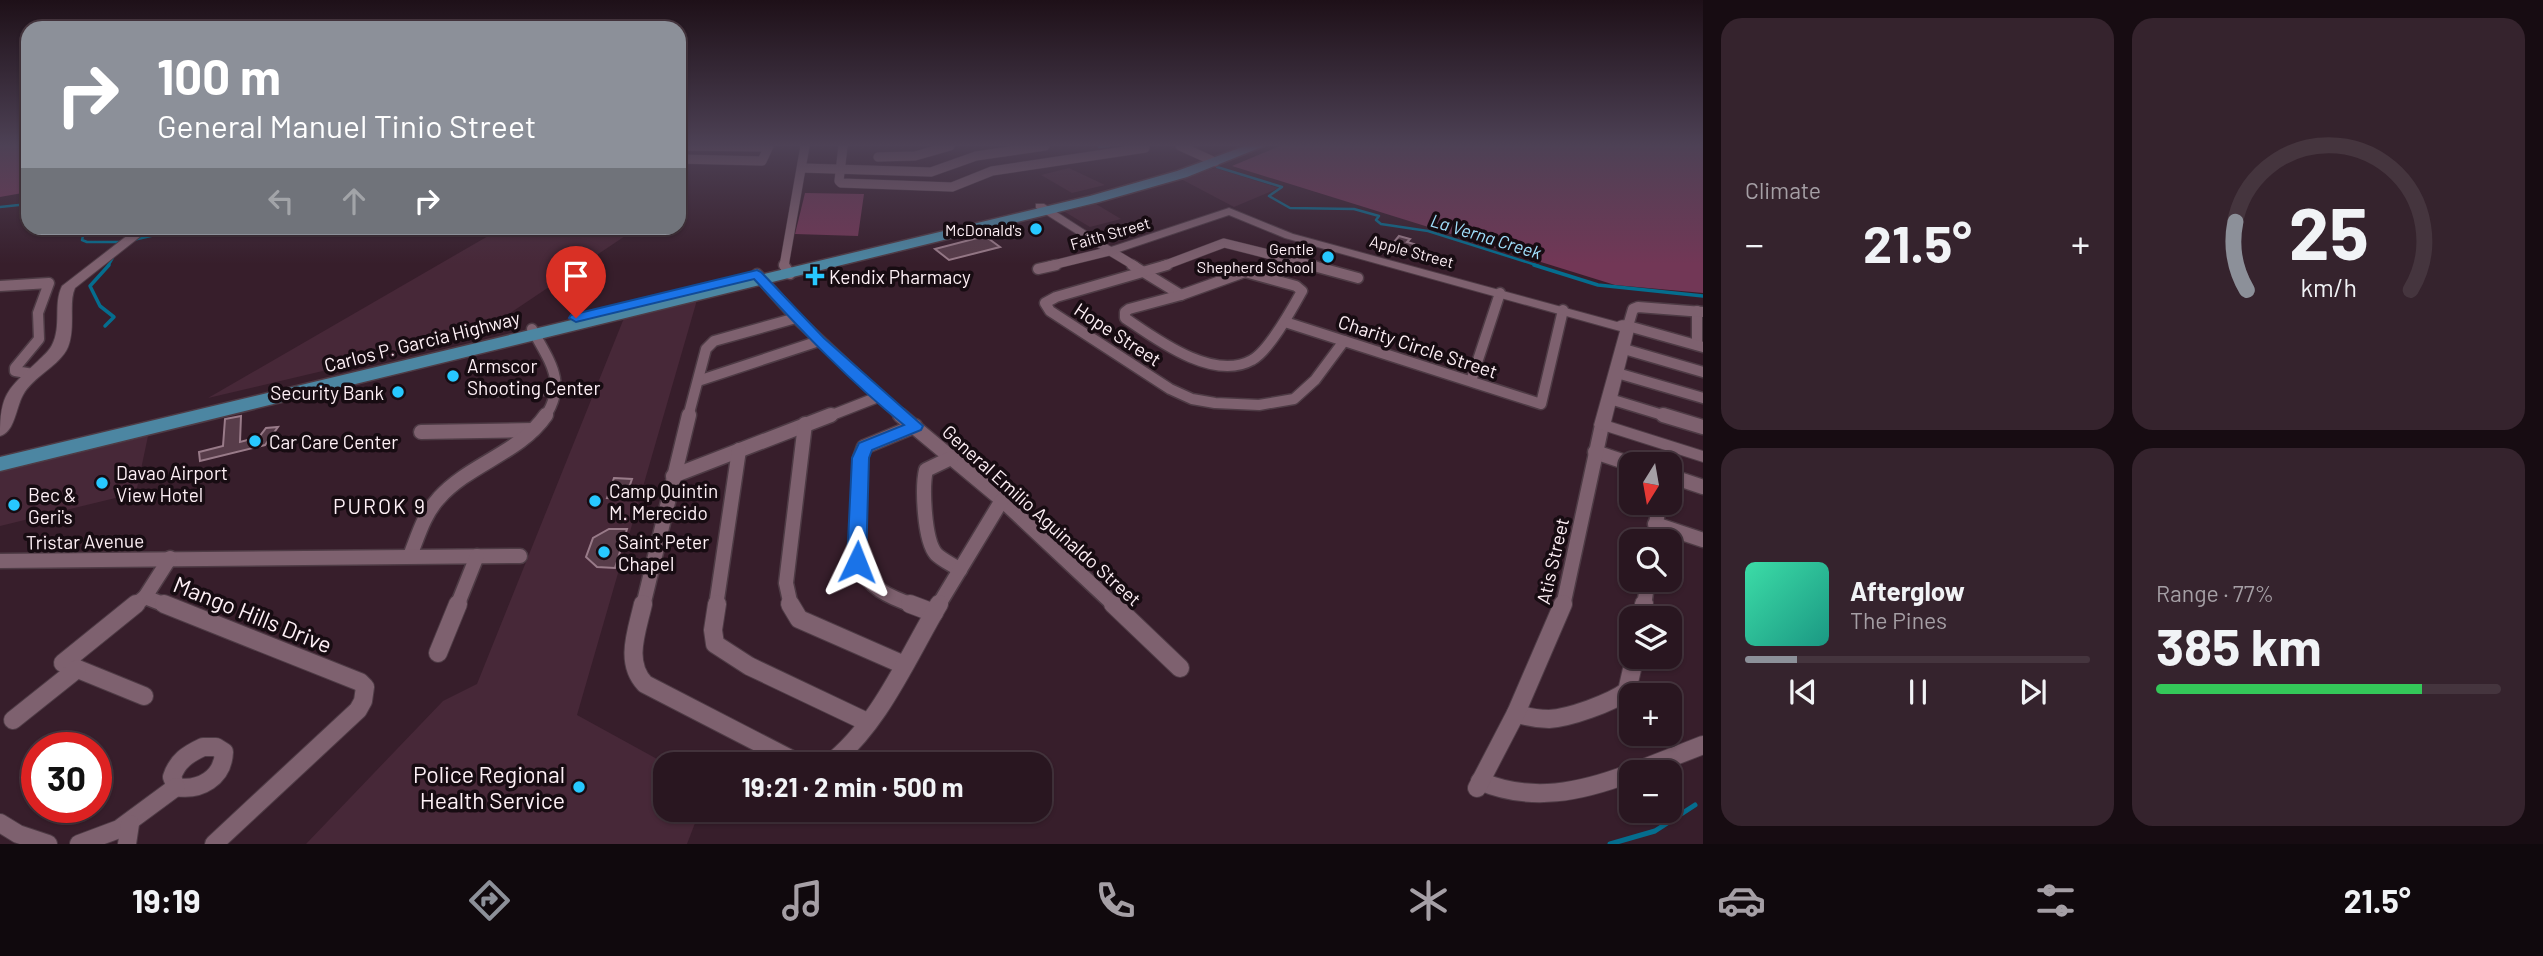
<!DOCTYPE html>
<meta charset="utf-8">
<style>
:root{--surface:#291620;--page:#35232d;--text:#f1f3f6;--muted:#a59fa5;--line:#45353e;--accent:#8c9099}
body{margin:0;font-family:Barlow,sans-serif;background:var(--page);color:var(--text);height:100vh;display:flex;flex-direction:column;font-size:26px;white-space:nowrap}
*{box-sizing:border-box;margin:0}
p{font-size:23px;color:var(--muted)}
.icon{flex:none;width:38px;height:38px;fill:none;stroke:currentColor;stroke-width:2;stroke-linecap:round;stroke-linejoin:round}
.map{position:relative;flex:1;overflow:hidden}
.drawer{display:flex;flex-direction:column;gap:18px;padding:18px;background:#170c12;width:840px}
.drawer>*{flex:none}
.top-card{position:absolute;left:21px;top:21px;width:665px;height:214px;border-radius:21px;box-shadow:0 2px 5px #0004,0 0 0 2px var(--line);background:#8c9099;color:#fff;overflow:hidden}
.needle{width:46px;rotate:191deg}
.tools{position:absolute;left:1619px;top:452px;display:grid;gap:14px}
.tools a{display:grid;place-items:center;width:63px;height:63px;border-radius:14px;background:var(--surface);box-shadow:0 2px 5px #0004,0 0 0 2px var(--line);font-size:35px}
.speed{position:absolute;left:21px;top:732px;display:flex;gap:14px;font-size:35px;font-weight:700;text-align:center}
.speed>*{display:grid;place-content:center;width:91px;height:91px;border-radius:50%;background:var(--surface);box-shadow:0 2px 5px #0004,0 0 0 2px var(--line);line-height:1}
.speed .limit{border:10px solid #d22;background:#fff;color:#111}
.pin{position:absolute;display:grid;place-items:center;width:60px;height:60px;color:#fff;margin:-72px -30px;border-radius:50% 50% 50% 0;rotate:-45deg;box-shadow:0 0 7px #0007}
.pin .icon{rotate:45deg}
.me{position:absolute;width:77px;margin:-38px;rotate:2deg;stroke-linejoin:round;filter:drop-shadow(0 0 5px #0008)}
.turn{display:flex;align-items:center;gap:24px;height:147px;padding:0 21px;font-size:32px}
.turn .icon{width:91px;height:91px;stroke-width:2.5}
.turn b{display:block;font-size:49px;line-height:60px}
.lanes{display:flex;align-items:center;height:66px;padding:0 21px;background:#0003;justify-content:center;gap:35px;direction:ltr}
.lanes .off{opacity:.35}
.big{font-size:52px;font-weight:700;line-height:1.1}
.drawer .widget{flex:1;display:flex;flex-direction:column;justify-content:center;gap:10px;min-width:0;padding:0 24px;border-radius:21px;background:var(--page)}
.drawer .dial{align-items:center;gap:0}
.dial svg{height:182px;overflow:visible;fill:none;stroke:var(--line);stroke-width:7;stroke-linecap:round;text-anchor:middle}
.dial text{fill:var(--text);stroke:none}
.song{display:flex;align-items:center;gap:21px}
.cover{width:84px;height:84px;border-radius:10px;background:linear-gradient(135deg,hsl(160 70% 55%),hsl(170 70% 35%))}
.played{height:7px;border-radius:4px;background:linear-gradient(90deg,var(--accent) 15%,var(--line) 15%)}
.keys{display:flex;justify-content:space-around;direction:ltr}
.heat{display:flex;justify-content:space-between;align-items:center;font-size:38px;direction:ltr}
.charge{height:10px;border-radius:5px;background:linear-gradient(90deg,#34c759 77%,var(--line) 0)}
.drawer .tiles{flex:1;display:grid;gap:18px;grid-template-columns:repeat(2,1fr)}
.trip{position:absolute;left:653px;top:752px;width:399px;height:70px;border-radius:21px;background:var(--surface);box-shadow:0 2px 5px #0004,0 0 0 2px var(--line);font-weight:700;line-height:70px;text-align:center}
.dock{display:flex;height:112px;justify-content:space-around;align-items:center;background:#10090d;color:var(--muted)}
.dock .icon{width:49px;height:49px}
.dock .active{color:var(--accent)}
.dock b{font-size:32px;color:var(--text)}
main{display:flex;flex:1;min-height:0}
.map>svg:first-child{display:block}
</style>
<main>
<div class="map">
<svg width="1703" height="844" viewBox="0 0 1703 844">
<rect width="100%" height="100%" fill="#371e2b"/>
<!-- built -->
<g fill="#472838">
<path d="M1069,168L1105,185L1072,193L1041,175Z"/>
<path d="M1215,168L1279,188L1234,207L1181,179Z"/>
<path d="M1096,204L1121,219L1090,227L1065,212Z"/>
<path d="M502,228H637L479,334L208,398Z"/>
<path d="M697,300L577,715L668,765H665V810H700L687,844H306L443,701L477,684L624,318Z"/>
<path d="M148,436L136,493L0,526V472Z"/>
</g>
<!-- green -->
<g fill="#723756">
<path d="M0,146H28V192L0,197Z"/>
<path d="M1280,146H1703V293L1615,285L1232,166Z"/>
<path d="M805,193L864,194L858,236L795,234Z"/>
</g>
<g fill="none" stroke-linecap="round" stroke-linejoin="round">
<!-- stream-far2 -->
<g stroke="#056d8e" stroke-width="2.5">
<path d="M1099,147L1109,146"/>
<path d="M1217,167L1282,187L1269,196L1290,208L1354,209L1379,216L1376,220L1381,224L1428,231L1539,266"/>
<path d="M0,207L28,204"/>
<path d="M85,228L82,240L87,242H122"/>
<path d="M274,228L298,235L330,228"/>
<path d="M133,240L186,228"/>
<path d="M108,266L117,251"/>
</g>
<!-- stream-far1 -->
<g stroke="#056d8e" stroke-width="3.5">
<path d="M1534,265L1598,285L1703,296"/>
<path d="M105,326L114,317L100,306L90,286L109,265"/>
</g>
<!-- stream -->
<path stroke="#056d8e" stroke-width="5" d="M1610,844L1655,831L1695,805"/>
</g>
<!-- building -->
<g fill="#573c49" stroke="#997b89" stroke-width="2">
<path d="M985,236L1000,247L949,260L935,249Z"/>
<path d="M1399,236L1410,239L1407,242L1414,244L1406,255L1385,253Z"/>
<path d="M241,416L240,442L259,437L266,428L278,427L265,445L200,461L199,452L223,446L225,419Z"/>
<path d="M614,478L632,479L625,499L607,498Z"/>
<path d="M609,529H627L615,568L597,567L586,557L593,538Z"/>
</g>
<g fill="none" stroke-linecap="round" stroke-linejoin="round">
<!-- minor-far3 casing -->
<g stroke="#4e3b45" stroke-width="10">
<g id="minor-far3">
<path d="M679,146L768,147"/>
<path d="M843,146L839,181L841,183L952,187L992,171L1145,148"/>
<path d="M1180,146L1215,162"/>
<path d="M878,157L915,156L950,146"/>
<path d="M679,159L762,161L769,146"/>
<path d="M802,168L931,172L976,156L1045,146"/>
<path d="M784,266L805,146"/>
<path d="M1049,266L1110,251L1135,266"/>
<path d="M1163,266L1224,243L1316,266"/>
</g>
</g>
<!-- minor-far2 casing -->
<g stroke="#4e3b45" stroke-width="13">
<g id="minor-far2">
<path d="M784,265L790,274"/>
<path d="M1132,265L1181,295"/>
<path d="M1167,265L1056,297L1045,303L1050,311L1170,389L1192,399L1215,403L1259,405L1294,399L1315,380L1344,341"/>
<path d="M1310,265L1358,278"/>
<path d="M1038,269L1056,265"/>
<path d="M1245,272L1296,286L1302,291C1292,309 1269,351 1252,360C1213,382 1156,339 1125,318V312L1129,309L1181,295Z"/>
<path d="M757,274L796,318L902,417"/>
<path d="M0,286L49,283L38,313L39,339L15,368V371L33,374"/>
<path d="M1697,311V345"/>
<path d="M1703,312L1638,307L1633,309L1628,326L1703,347"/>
<path d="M1285,322L1541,404L1563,310"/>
<path d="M532,329C549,361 568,382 545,417"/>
<path d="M1624,349L1703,372"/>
<path d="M1617,373L1703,398"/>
<path d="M698,381L819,341"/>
<path d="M1471,381L1500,293"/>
<path d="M473,392L557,390"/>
<path d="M1610,399L1669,417"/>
<path d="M688,417L706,349L714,341L796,318"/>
<path d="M827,417L878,397"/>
</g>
</g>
<!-- minor-far1 casing -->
<g stroke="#4e3b45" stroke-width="17">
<g id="minor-far1">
<path d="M900,415L1002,500L1115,606"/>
<path d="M1663,415L1703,427"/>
<path d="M421,432L533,430"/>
<path d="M1595,452L1631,464"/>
<path d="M951,458L926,470C922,487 924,540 936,554C942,560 953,565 960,570"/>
<path d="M673,476L831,415"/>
<path d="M1670,476L1703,487"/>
<path d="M1655,524L1703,540"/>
<path d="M1654,541L1659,502"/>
<path d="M410,556C418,536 424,514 439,498C469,464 520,453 546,415"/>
<path d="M0,561L520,556"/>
<path d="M145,597L168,606"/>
<path d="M134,606L145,597L170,558"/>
<path d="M457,606L477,556"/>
<path d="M643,606L689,415"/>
<path d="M716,606L739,450"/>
<path d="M791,606L786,583L805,424"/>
<path d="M915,606C889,597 868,588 857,562L860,458L864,447L915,426"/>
<path d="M938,606L1002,500"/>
<path d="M1563,606L1602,425"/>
<path d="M1644,606L1648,579"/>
</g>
</g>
<!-- minor casing -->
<g stroke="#4e3b45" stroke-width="20">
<g id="minor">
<path d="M136,604L63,663L144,696"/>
<path d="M164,604L360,682L365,687L363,701L358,710L214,844"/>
<path d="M643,604C637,631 624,662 645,684L802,765"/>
<path d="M717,604L713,630L715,644L749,666L867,722"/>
<path d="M790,604L799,619L904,665"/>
<path d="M910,604L934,613"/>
<path d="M1113,604L1180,668"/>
<path d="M1642,618L1644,604"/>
<path d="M438,653L458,604"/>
<path d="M1516,713C1527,717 1537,719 1549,719C1569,718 1611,703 1627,691L1635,656"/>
<path d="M13,720L77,669"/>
<path d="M203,747H216L224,752C223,778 200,791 176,787L172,777C177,761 188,754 203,747Z"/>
<path d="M828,765C879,726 907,658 939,604"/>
<path d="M1634,772L1703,745"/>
<path d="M1480,781C1531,803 1581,792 1631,773"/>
<path d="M1477,788L1516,713L1563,604"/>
<path d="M0,823L18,834L48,844"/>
<path d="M79,844L119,829L176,787"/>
<path d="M127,844L130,824"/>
</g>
</g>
<!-- tertiary casing -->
<g stroke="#4e3b45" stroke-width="2">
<path id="tertiary" d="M1036,204H1044L1111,247L1229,208L1293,234L1617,322C1622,319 1631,320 1635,326L1611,422L1703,451V462L1596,428L1594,425L1620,331L1285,238L1229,215L1110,255L1036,208Z"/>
</g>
<!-- secondary casing -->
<g stroke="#4e3b45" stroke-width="2">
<path id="secondary" d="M137,228H151L75,288C68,303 76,327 68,347C60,366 33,376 23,395C16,407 15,432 0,436C0,393 8,389 38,361C43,356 49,351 52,345C62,326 53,304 62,286Z"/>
</g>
<!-- trunk casing -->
<g stroke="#4e3b45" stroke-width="3">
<path id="trunk" d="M1245,146H1264L1187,177L1099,202L0,471V457L1090,196L1177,171Z"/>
</g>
<!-- minor-far3 -->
<use href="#minor-far3" stroke="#7e616f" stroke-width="9"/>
<!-- minor-far2 -->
<use href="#minor-far2" stroke="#7e616f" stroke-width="10"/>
<!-- minor-far1 -->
<use href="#minor-far1" stroke="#7e616f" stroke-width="14"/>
<!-- minor -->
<use href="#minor" stroke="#7e616f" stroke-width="18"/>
<!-- tertiary -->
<use href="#tertiary" fill="#7e616f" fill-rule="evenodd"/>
<!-- secondary -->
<use href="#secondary" fill="#7e616f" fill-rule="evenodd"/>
<!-- trunk -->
<use href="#trunk" fill="#4c86a2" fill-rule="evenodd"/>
</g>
<!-- sky -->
<linearGradient id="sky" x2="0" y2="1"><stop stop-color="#1e1018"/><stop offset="0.55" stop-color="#4d4155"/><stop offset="1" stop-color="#4d4155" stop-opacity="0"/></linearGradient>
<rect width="1703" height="264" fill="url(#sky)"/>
<!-- route -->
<path fill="#1a73e8" stroke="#114b97" stroke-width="2" d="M757,270L761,272L824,338L923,426L921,430L872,450L869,458L866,562L864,567H850L847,562L852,458L859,443L904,425C849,381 801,330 754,279L576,322L569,318L571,315Z"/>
<!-- markers -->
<g fill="#27c8ff" stroke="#170c12" stroke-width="2.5">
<circle cx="1036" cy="229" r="7"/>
<circle cx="1328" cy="257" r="7"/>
<path d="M811.5 265.5h7v7h7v7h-7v7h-7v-7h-7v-7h7z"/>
<circle cx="453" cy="376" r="7"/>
<circle cx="398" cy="392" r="7"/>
<circle cx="255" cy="441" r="7"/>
<circle cx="102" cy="483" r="7"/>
<circle cx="595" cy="501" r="7"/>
<circle cx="14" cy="505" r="7"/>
<circle cx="604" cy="552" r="7"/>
<circle cx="579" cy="787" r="7"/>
</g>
<g text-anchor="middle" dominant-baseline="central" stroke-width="7" stroke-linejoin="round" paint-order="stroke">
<!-- far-poi labels -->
<g font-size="16" fill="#fef0f6" stroke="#170c12" text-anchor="end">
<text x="1022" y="229">McDonald's</text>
<text x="1314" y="248">Gentle<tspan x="1314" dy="18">Shepherd School</tspan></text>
</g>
<!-- far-street labels -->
<g font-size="16" fill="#fef0f6" stroke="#170c12">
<text transform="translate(1110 233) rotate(-16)">Faith Street</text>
<text transform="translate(1412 251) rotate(15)">Apple Street</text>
</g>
<!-- far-water labels -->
<g font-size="18" font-style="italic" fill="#a1e1fe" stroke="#170c12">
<text transform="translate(1486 236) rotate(17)">La Verna Creek</text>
</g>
<!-- poi labels -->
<g font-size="19" fill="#fef0f6" stroke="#170c12" text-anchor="start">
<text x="829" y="276">Kendix Pharmacy</text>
<text x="467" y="365">Armscor<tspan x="467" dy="22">Shooting Center</tspan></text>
<text x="384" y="392" text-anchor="end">Security Bank</text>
<text x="269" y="441">Car Care Center</text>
<text x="116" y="472">Davao Airport<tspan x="116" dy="22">View Hotel</tspan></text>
<text x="609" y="490">Camp Quintin<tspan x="609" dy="22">M. Merecido</tspan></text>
<text x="28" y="494">Bec &amp;<tspan x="28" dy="22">Geri's</tspan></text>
<text x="618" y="541">Saint Peter<tspan x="618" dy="22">Chapel</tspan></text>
</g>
<!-- street labels -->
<g font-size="19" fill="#fef0f6" stroke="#170c12">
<text transform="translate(1118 334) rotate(33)">Hope Street</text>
<text transform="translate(422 341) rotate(-14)">Carlos P. Garcia Highway</text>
<text transform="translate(1418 346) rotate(18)">Charity Circle Street</text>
<text transform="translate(1042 515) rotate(42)">General Emilio Aguinaldo Street</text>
<text transform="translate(85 541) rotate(-1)">Tristar Avenue</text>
<text transform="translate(1552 561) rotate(-77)">Atis Street</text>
</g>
<!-- neighbourhood labels -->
<g font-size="21" letter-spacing="2" fill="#fef0f6" stroke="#170c12">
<text x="380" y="505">PUROK 9</text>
</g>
<!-- near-street labels -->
<g font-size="23" fill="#fef0f6" stroke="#170c12">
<text transform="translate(253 614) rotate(22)">Mango Hills Drive</text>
</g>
<!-- near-poi labels -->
<g font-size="23" fill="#fef0f6" stroke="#170c12" text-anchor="end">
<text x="565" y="774">Police Regional<tspan x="565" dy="26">Health Service</tspan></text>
</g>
</g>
</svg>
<div class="tools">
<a><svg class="needle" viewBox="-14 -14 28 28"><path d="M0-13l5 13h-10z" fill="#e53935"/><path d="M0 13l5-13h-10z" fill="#a59fa5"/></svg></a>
<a><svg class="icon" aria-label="search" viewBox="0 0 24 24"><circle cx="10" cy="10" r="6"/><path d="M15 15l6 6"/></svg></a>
<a><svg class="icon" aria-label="layers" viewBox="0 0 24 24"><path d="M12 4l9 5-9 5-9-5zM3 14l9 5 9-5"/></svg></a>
<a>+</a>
<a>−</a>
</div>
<div class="speed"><div class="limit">30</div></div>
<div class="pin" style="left:576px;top:318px;background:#d93025"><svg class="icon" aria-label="arrive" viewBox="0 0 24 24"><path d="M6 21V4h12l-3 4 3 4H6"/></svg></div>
<svg class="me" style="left:857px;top:562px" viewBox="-20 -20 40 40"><path d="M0-17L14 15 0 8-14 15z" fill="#1a73e8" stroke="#fff" stroke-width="4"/></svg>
<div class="trip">19:21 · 2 min · 500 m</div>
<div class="top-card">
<div class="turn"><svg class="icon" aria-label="right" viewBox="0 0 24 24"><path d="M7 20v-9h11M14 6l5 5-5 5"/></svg><div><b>100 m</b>General Manuel Tinio Street</div></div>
<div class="lanes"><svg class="icon off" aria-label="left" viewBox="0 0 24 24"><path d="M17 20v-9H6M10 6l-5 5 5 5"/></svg><svg class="icon off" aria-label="ahead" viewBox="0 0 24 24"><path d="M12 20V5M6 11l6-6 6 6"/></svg><svg class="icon" aria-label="right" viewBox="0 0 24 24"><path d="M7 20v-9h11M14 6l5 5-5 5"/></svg></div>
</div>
</div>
<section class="drawer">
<div class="tiles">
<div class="widget"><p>Climate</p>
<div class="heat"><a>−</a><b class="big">21.5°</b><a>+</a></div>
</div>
<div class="widget dial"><svg viewBox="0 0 100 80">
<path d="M14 69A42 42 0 1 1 86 69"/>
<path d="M14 69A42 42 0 0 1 9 39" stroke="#8c9099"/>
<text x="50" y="56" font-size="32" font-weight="700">25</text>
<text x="50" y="72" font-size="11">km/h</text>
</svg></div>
<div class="widget">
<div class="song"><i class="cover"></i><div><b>Afterglow</b><p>The Pines</p></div></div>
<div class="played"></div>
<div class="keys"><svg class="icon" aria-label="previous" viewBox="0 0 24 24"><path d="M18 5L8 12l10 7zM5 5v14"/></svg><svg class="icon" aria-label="pause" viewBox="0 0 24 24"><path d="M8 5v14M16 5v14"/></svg><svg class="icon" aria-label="next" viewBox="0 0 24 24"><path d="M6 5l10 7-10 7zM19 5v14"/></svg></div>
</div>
<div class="widget"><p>Range · 77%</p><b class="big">385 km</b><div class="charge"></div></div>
</div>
</section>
</main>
<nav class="dock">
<b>19:19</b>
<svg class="icon active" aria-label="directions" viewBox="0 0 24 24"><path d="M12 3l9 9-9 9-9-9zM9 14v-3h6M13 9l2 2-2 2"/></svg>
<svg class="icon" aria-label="music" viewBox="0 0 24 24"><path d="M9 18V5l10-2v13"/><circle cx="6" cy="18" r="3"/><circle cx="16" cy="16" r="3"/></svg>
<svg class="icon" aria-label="phone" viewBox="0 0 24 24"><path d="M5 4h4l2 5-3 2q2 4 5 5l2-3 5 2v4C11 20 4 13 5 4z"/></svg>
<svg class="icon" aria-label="climate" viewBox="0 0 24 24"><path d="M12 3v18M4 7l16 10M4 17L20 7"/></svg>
<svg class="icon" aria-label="car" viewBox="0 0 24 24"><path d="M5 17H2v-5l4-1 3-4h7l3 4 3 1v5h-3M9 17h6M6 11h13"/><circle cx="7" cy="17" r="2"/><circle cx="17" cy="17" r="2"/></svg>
<svg class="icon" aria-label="filters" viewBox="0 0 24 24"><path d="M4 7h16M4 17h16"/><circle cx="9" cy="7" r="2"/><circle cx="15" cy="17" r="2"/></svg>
<b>21.5°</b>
</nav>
